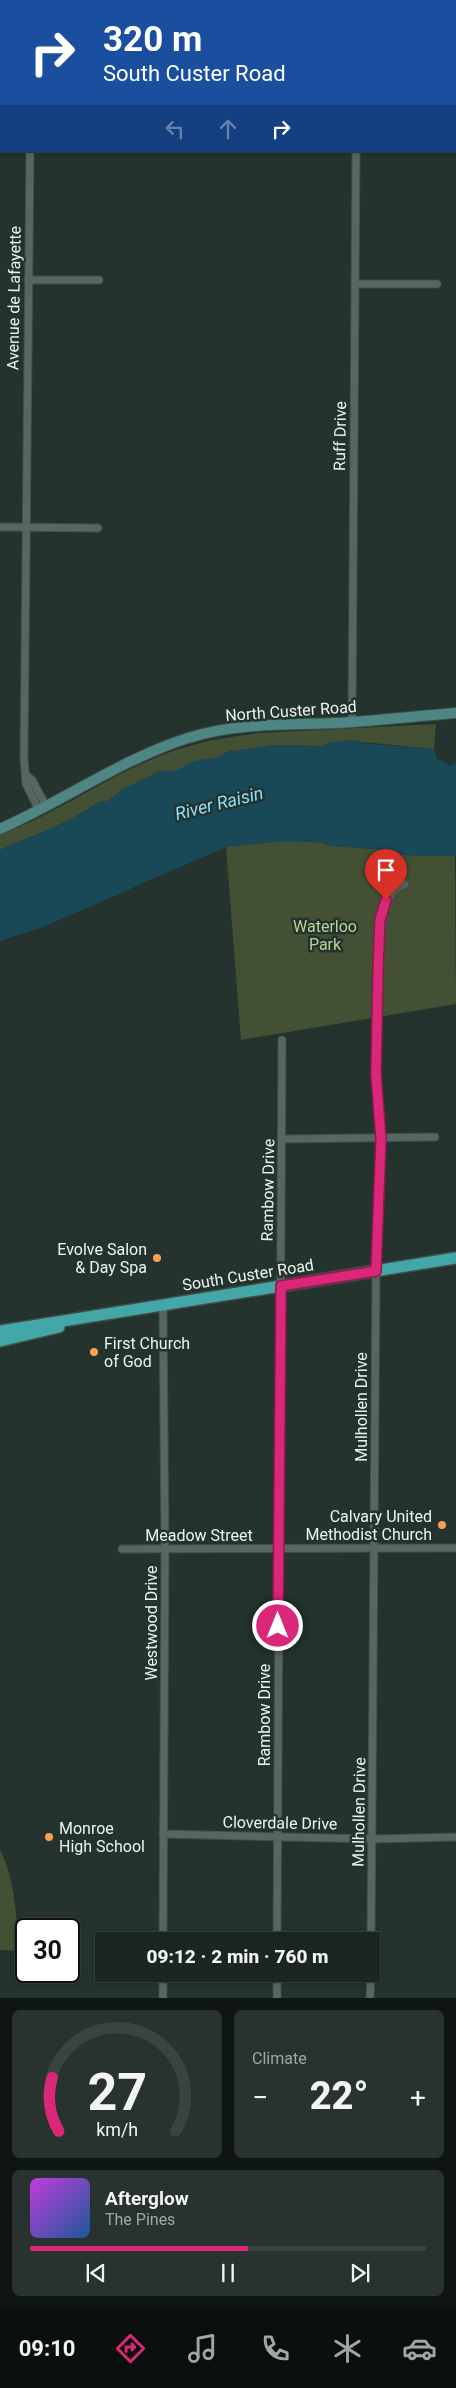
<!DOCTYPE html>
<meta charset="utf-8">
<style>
:root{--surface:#1b2622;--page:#28322f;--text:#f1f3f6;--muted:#a0a5a5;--line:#394340;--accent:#db2777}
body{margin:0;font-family:Roboto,sans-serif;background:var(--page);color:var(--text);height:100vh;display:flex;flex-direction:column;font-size:19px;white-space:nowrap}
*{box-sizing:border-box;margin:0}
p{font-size:16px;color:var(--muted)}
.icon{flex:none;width:28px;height:28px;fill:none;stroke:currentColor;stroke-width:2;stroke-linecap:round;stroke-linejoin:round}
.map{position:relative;height:1998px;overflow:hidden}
.sheet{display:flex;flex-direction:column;gap:12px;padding:12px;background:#0f1513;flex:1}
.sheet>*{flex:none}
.top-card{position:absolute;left:0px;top:0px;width:456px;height:152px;box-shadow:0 1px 4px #0004,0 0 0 1px var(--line);background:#1a4fa0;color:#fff;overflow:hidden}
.speed{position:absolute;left:15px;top:1918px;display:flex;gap:10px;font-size:25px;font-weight:700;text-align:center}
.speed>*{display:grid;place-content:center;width:65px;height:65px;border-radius:50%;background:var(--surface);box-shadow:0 1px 4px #0004,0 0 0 1px var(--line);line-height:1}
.speed .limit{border:2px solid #111;border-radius:8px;background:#fff;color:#111}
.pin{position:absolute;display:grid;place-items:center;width:42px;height:42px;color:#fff;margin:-51px -21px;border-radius:50% 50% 50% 0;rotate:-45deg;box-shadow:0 0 5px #0007}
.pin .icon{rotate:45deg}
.me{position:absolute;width:55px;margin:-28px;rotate:0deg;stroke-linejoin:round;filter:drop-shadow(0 0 4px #0008)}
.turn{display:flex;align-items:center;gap:18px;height:105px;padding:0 20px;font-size:22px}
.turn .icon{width:65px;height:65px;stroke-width:2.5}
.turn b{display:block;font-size:35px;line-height:42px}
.lanes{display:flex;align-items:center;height:48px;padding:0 20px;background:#0003;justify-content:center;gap:25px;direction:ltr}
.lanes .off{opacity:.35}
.big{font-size:38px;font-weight:800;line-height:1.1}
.sheet .widget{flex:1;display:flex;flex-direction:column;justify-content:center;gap:8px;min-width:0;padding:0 18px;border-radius:8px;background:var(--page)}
.sheet .dial{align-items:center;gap:0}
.dial svg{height:130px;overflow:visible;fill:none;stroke:var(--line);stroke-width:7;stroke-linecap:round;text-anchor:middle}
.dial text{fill:var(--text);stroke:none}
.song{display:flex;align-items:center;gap:15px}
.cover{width:60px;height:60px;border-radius:8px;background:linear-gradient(135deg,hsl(290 70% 55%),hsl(210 70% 35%))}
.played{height:5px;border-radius:2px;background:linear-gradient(90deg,var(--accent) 55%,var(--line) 55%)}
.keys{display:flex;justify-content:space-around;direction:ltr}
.heat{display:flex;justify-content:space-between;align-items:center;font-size:28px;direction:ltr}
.sheet .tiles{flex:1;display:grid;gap:12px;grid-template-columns:1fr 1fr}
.widget:last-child{grid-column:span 2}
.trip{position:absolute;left:95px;top:1932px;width:285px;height:50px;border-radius:0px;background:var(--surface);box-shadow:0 1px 4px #0004,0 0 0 1px var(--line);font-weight:800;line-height:50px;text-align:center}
.tabs{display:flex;height:80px;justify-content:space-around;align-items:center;background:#0b0f0e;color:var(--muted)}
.tabs .icon{width:35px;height:35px}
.tabs .active{color:var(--accent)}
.tabs b{font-size:22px;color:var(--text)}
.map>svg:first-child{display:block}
</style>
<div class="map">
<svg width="456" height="1998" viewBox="0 0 456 1998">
<rect width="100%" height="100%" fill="#24332e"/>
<!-- green -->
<g fill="#435034">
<path d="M436,724L434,749L362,742H331L322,746L273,745L227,752L219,757L188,765L174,772L167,770L158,772L120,791L108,801L99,802L68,821L0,850V835C61,812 114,771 176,750C202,741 231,737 258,733Z"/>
<path d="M282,841L318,842L333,846L375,849L401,855L455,856L456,1004L241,1040L226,847Z"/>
<path d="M0,1850C15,1879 17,1918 18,1951L0,1950Z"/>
</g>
<!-- water -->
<path fill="#194957" d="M354,740L370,744L434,749L437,759L444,761L449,766L456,763V856L401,855L375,849L333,846L318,842L282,841L226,847L43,927L0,941V850L68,821L99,802L108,801L120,791L158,772L167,770L174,772L194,761L219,757L227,752L273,745L322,746L331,742Z"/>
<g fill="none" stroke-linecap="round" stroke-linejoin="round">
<!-- street casing -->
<g stroke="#414e4a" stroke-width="9">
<g id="street">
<path d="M43,1V0"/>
<path d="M357,1V0"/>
<path d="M0,122H1"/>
<path d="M30,151L24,758L26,784L39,810"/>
<path d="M28,280H99"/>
<path d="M355,284H437"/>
<path d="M0,527L98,528"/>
<path d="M352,722L356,151"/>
<path d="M26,775L32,780L46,806"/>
<path d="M283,1139L435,1137"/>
<path d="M122,1549L456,1548"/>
<path d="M163,1834L373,1839L456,1837"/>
<path d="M163,1941L165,1549L163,1305"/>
<path d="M277,1941L282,1040"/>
<path d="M371,1941L376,1271L381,1139L376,1073L378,971L380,920L382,908L395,889L405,884"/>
<path d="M277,1974V1998"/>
<path d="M163,1998V1974"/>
<path d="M370,1998L371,1974"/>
</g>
</g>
<!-- secondary casing -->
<g stroke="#414e4a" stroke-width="12">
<path id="secondary" d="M0,829C63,801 122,759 188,738C235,723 286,725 335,723C375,721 416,716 456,713"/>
</g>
<!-- primary casing -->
<g stroke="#414e4a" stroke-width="14">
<g id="primary">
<path d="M0,1331L456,1258"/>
<path d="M0,1341L59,1327"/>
</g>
</g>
<!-- street -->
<use href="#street" stroke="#566661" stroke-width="7"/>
<!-- secondary -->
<use href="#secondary" stroke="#4d8684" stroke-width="10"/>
<!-- primary -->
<use href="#primary" stroke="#43a7a7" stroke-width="11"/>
</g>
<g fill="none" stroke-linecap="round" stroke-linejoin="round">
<!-- route casing -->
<g stroke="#8e194d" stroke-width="12">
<path id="route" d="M278,1626L281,1286L376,1271L381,1139L376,1074L378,971L380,920L386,900"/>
</g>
<!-- route -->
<use href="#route" stroke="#db2777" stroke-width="9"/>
</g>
<!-- markers -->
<g fill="#fb9e50" stroke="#24332e" stroke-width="2">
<circle cx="157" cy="1258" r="5"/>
<circle cx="94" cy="1352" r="5"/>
<circle cx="442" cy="1525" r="5"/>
<circle cx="49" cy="1837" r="5"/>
</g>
<g text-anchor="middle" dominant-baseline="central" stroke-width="5" stroke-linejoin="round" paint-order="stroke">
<!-- street labels -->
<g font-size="16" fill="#eaf3f0" stroke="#24332e">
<text transform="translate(14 298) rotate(-89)">Avenue de Lafayette</text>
<text transform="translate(340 436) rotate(-89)">Ruff Drive</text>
<text transform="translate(291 711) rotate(-4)">North Custer Road</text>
<text transform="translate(268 1190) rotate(-89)">Rambow Drive</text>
<text transform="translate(248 1275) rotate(-9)">South Custer Road</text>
<text transform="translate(361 1407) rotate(-90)">Mulhollen Drive</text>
<text x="199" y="1535">Meadow Street</text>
<text transform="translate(151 1623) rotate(-90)">Westwood Drive</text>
<text transform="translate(264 1715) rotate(-90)">Rambow Drive</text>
<text transform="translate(359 1812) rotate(-89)">Mulhollen Drive</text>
<text transform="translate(280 1823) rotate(1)">Cloverdale Drive</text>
</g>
<!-- park labels -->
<g font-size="16" fill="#b9d498" stroke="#24332e">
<text x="325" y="926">Waterloo<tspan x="325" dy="18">Park</tspan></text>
</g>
<!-- poi labels -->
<g font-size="16" fill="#eaf3f0" stroke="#24332e" text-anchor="end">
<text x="147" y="1249">Evolve Salon<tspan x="147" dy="18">&amp; Day Spa</tspan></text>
<text x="104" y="1343" text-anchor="start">First Church<tspan x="104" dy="18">of God</tspan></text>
<text x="432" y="1516">Calvary United<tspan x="432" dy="18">Methodist Church</tspan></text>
<text x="59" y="1828" text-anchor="start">Monroe<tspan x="59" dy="18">High School</tspan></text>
</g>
<!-- water labels -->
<g font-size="18" font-style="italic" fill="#8edef8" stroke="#24332e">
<text transform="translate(219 803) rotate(-14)">River Raisin</text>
</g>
</g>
</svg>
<div class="speed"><div class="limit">30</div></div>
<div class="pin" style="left:386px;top:900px;background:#d93025"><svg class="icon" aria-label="arrive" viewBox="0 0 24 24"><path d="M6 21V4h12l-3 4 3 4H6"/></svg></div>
<svg class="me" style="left:278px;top:1626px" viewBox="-20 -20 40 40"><circle r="17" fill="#db2777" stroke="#fff" stroke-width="3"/><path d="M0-11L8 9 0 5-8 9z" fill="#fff"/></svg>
<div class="trip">09:12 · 2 min · 760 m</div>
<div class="top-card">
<div class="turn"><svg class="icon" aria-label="right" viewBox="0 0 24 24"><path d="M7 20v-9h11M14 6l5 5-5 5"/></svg><div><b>320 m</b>South Custer Road</div></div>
<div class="lanes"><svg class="icon off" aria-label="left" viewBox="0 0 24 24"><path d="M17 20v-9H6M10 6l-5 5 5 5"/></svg><svg class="icon off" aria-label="ahead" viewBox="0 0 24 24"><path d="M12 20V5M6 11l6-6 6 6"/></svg><svg class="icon" aria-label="right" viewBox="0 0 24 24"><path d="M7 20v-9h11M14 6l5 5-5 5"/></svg></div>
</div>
</div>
<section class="sheet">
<div class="tiles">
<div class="widget dial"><svg viewBox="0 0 100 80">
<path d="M14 69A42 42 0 1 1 86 69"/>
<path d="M14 69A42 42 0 0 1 10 36" stroke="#db2777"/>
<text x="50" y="56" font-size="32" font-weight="700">27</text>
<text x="50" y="72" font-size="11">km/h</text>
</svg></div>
<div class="widget"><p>Climate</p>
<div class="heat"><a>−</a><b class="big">22°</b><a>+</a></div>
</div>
<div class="widget">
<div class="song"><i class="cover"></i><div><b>Afterglow</b><p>The Pines</p></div></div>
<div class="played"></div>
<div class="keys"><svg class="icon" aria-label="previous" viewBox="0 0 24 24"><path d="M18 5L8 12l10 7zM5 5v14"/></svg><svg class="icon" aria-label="pause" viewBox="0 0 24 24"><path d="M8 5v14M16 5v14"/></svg><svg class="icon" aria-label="next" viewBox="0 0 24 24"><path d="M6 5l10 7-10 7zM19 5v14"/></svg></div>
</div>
</div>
</section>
<nav class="tabs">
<b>09:10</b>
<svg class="icon active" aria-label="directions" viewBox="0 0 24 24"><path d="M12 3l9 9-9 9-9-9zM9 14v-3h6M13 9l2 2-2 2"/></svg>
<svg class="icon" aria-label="music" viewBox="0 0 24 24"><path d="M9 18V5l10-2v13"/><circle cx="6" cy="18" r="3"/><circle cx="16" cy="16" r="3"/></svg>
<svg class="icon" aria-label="phone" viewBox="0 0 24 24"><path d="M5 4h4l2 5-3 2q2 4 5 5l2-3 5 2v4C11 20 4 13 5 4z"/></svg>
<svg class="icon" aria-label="climate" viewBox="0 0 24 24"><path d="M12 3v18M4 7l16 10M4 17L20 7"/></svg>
<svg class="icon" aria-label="car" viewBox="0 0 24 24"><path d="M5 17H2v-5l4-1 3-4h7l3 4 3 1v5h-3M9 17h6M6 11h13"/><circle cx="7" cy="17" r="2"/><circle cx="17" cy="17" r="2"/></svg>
</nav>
